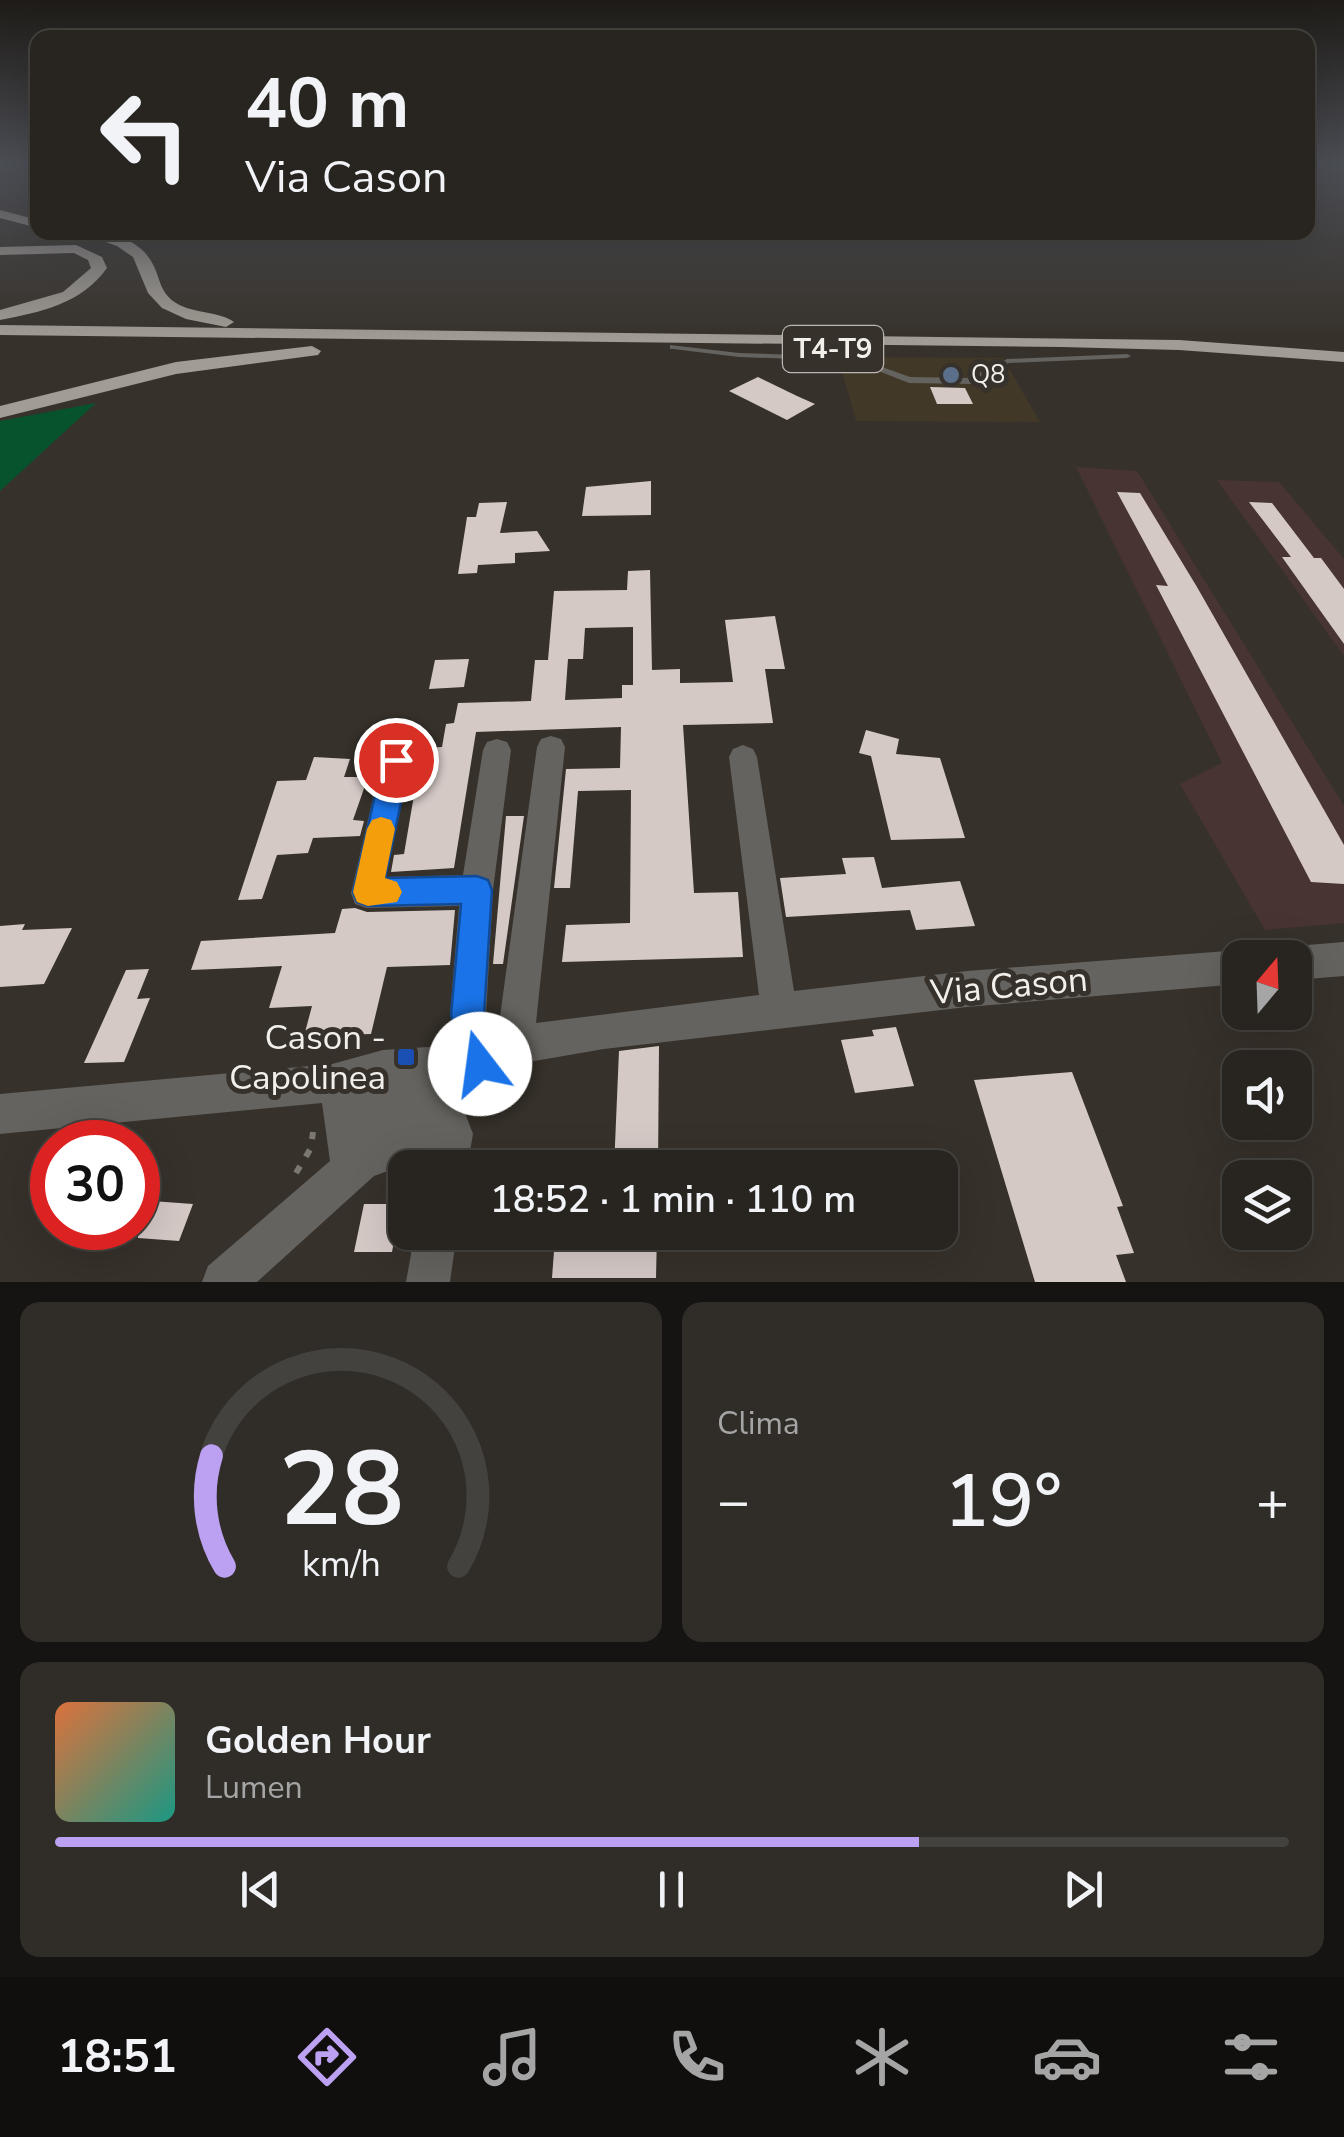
<!DOCTYPE html>
<html lang="it">
<meta charset="utf-8">
<style>
:root{--surface:#282520;--page:#302d29;--text:#f1f3f6;--muted:#a5a5a5;--line:#44423e;--accent:#bca0f2}
body{margin:0;font-family:"Nunito Sans",sans-serif;background:var(--page);color:var(--text);height:100vh;display:flex;flex-direction:column;font-size:38px;white-space:nowrap}
*{box-sizing:border-box;margin:0}
p{font-size:32px;color:var(--muted)}
.icon{flex:none;width:55px;height:55px;fill:none;stroke:currentColor;stroke-width:2;stroke-linecap:round;stroke-linejoin:round}
.map{position:relative;height:1282px;overflow:hidden}
.side{display:flex;flex-direction:column;gap:20px;padding:20px;background:#161412;flex:1}
.side>*{flex:none}
.hud{position:absolute;left:30px;top:30px;width:1285px;height:210px;border-radius:20px;box-shadow:0 10px 40px #0002,0 0 0 2px var(--line);background:#282520;color:var(--text);overflow:hidden}
.needle{width:65px;rotate:19deg}
.controls{position:absolute;left:1222px;top:940px;display:grid;gap:20px}
.controls a{display:grid;place-items:center;width:90px;height:90px;border-radius:20px;background:var(--surface);box-shadow:0 10px 40px #0002,0 0 0 2px var(--line);font-size:50px}
.speed{position:absolute;left:30px;top:1120px;display:flex;gap:20px;font-size:50px;font-weight:700;text-align:center}
.speed>*{display:grid;place-content:center;width:130px;height:130px;border-radius:50%;background:var(--surface);box-shadow:0 10px 40px #0002,0 0 0 2px var(--line);line-height:1}
.speed .limit{border:15px solid #d22;background:#fff;color:#111}
.pin{position:absolute;display:grid;place-items:center;width:85px;height:85px;color:#fff;margin:-42px;border:5px solid #fff;border-radius:50%;box-shadow:0 2px 10px #0007}
.me{position:absolute;width:110px;margin:-55px;rotate:345deg;stroke-linejoin:round;filter:drop-shadow(0 0 8px #0008)}
.turn{display:flex;align-items:center;gap:35px;height:210px;padding:0 50px;font-size:45px}
.turn .icon{width:130px;height:130px;stroke-width:2.5}
.turn b{display:block;font-size:70px;line-height:85px}
.big{font-size:75px;font-weight:600;line-height:1.1}
.side .card{flex:1;display:flex;flex-direction:column;justify-content:center;gap:15px;min-width:0;padding:0 35px;border-radius:20px;background:var(--page)}
.side .dial{align-items:center;gap:0}
.dial svg{height:260px;overflow:visible;fill:none;stroke:var(--line);stroke-width:7;stroke-linecap:round;text-anchor:middle}
.dial text{fill:var(--text);stroke:none}
.song{display:flex;align-items:center;gap:30px}
.cover{width:120px;height:120px;border-radius:15px;background:linear-gradient(135deg,hsl(20 70% 55%),hsl(170 70% 35%))}
.played{height:10px;border-radius:5px;background:linear-gradient(90deg,var(--accent) 70%,var(--line) 70%)}
.keys{display:flex;justify-content:space-around;direction:ltr}
.heat{display:flex;justify-content:space-between;align-items:center;font-size:55px;direction:ltr}
.side .tiles{flex:1;display:grid;gap:20px;grid-template-columns:1fr 1fr}
.card:last-child{grid-column:span 2}
.trip{position:absolute;left:388px;top:1150px;width:570px;height:100px;border-radius:20px;background:var(--surface);box-shadow:0 10px 40px #0002,0 0 0 2px var(--line);font-weight:600;line-height:100px;text-align:center}
.menu{display:flex;height:160px;justify-content:space-around;align-items:center;background:#100f0d;color:var(--muted)}
.menu .icon{width:70px;height:70px}
.menu .active{color:var(--accent)}
.menu b{font-size:45px;color:var(--text)}
.map>svg:first-child{display:block}
</style>
<div class="map">
<svg width="1344" height="1282" viewBox="0 0 1344 1282">
<rect width="100%" height="100%" fill="#36312a"/>
<!-- commercial -->
<path fill="#423828" d="M838,357L1003,358L1040,422L856,421Z"/>
<!-- industrial -->
<g fill="#483432">
<path d="M1076,467L1137,471L1344,806V923L1265,930L1180,784L1222,763Z"/>
<path d="M1217,480L1279,482L1344,559V656Z"/>
</g>
<!-- green -->
<path fill="#07532d" d="M96,403L0,491V421Z"/>
<!-- building -->
<g fill="#d5c9c6" fill-rule="evenodd">
<path d="M758,377L797,396L815,404L787,420L729,391Z"/>
<path d="M930,387L965,388L973,404H937Z"/>
<path d="M651,481V515L582,516L586,487Z"/>
<path d="M1117,492L1140,493L1197,587L1344,845V884L1311,882L1156,585L1168,586Z"/>
<path d="M507,502L500,533L537,531L550,551L515,553V563L478,565L477,573L458,574L467,517H476L479,503Z"/>
<path d="M1249,502L1272,503L1314,558H1321L1344,589V644L1282,557H1291Z"/>
<path d="M650,570L652,670L680,669V683L733,682L725,620L775,616L785,669H765L773,723L683,725L694,893L738,892L743,957L562,962L566,925L630,923L631,790L578,791L570,888H554L566,769L620,768L621,727L476,732L454,868L391,872L394,855L404,854L422,748L442,747L446,724L454,723L458,703L531,701L535,660H548L554,591L627,590L628,571ZM633,627V685H622V698L565,700L568,659H583L585,628Z"/>
<path d="M469,659L464,687L429,689L435,660Z"/>
<path d="M866,730L899,739L896,754L940,758L965,838L891,840L871,756L859,753Z"/>
<path d="M314,757L350,759L344,777H368L353,820L364,821L360,836L313,838L308,853L277,855L262,899L238,900L277,781L306,780Z"/>
<path d="M506,816H524L503,964H493Z"/>
<path d="M874,857L882,888L960,881L975,926L916,930L910,910L786,917L780,878L846,874L842,858Z"/>
<path d="M355,908L367,912L455,910L450,965L387,967L371,1034L304,1036L312,1006L269,1008L282,966L191,970L201,941L335,933L342,909Z"/>
<path d="M25,924L22,930L72,928L44,984L0,987V926Z"/>
<path d="M149,969L137,999L150,998L124,1062L84,1063L126,970Z"/>
<path d="M896,1027L914,1086L855,1093L841,1040L874,1036L872,1030Z"/>
<path d="M659,1046L658,1168H614L619,1051Z"/>
<path d="M1072,1072L1123,1206L1117,1207L1134,1253L1116,1255L1126,1282H1035L974,1080Z"/>
<path d="M138,1200L193,1204L179,1241L138,1238Z"/>
<path d="M364,1204H401L392,1252H354Z"/>
<path d="M611,1232H657L656,1278H552L555,1238L611,1239Z"/>
</g>
<g fill="none" stroke-linecap="round" stroke-linejoin="round">
<!-- path -->
<path stroke="#7b7771" stroke-width="6" stroke-dasharray="8 11" stroke-linecap="butt" d="M296,1173L311,1148L313,1132"/>
<!-- service -->
<path fill="#65635f" fill-rule="evenodd" d="M670,345L739,353L854,357L910,377L969,378L1007,359L1127,354L1131,356L1127,358L1009,363L971,384L909,383L853,361L739,357L673,349H670Z"/>
<!-- minor -->
<g fill="#65635f" fill-rule="evenodd">
<path d="M551,736L561,739L565,747L536,1023L759,995L729,757L733,749L743,745L753,749L757,757L794,991L967,971L1240,950L1253,958H1240V984L967,1007L604,1049L511,1065L476,1087L465,1113L473,1134L467,1168H427L429,1156L374,1176L257,1282H202L208,1266L330,1161L322,1103L0,1134V1094L332,1064L383,1050L457,1045L450,1015L459,906L367,908L355,904L351,893L382,760L386,752L396,748L406,752L410,760L386,877L463,875L483,750L487,742L497,739L507,742L511,750L493,890L486,1015L491,1034L498,1031L537,747L541,739Z"/>
<path d="M1344,942V976L1295,980V958H1280L1283,951L1295,946Z"/>
<path d="M415,1232H457L450,1282H406Z"/>
</g>
<!-- trunk -->
<g fill="#a19c94" fill-rule="evenodd">
<path d="M0,162H9L0,168Z"/>
<path d="M0,210L38,220V228L0,218Z"/>
<path d="M78,232C110,232 143,237 156,271C161,285 163,295 176,303C194,314 219,311 234,322L226,327L186,319L162,308L148,293L133,257L117,246Z"/>
<path d="M76,245L102,257L107,268C81,304 41,312 0,320V310L63,292L91,268L88,260L74,253L0,255V247Z"/>
<path d="M0,325L1179,340L1344,352V362L1179,350L1061,347L0,335Z"/>
<path d="M312,346L321,351L318,355L176,374L0,418V406L176,362Z"/>
</g>
</g>
<!-- sky -->
<linearGradient id="sky" x2="0" y2="1"><stop stop-color="#1e1b17"/><stop offset="0.48" stop-color="#4c4e55"/><stop offset="1" stop-color="#4c4e55" stop-opacity="0"/></linearGradient>
<rect width="1344" height="341" fill="url(#sky)"/>
<!-- route -->
<path fill="#1a73e8" stroke="#114b97" stroke-width="2.5" d="M396,750L406,753L410,760L385,878L477,876L488,880L492,890L484,1015L498,1064L493,1076L480,1081L468,1076L451,1015L461,904L368,906L357,902L353,892L383,760L387,753Z"/>
<!-- slow -->
<path fill="#f59e0b" d="M381,817L391,820L395,829L385,878L397,882L402,892L397,902L368,906L357,902L353,892L367,829L372,820Z"/>
<!-- markers -->
<circle fill="#5c6f8a" stroke="#36312a" stroke-width="4" cx="951" cy="375" r="10"/>
<rect fill="#1a4fb4" stroke="#36312a" stroke-width="4" x="396" y="1047" width="20" height="20" rx="5"/>
<g text-anchor="middle" dominant-baseline="central" stroke-width="10" stroke-linejoin="round" paint-order="stroke">
<!-- far-poi labels -->
<g font-size="25" fill="#f2efeb" stroke="#36312a" text-anchor="start">
<text x="971" y="375">Q8</text>
</g>
<!-- shield labels -->
<rect fill="#36312a" stroke="#bab6b1" stroke-width="2.5" x="783" y="326" width="100" height="46" rx="8"/>
<g font-size="28" font-weight="bold" fill="#f2efeb">
<text x="833" y="349">T4-T9</text>
</g>
<!-- near-street labels -->
<g font-size="35" fill="#f2efeb" stroke="#36312a">
<text transform="translate(1009 986) rotate(-5)">Via Cason</text>
</g>
<!-- near-poi labels -->
<g font-size="35" fill="#f2efeb" stroke="#36312a" text-anchor="end">
<text x="386" y="1037">Cason -<tspan x="386" dy="40">Capolinea</tspan></text>
</g>
</g>
</svg>
<div class="controls">
<a><svg class="needle" viewBox="-14 -14 28 28"><path d="M0-13l5 13h-10z" fill="#e53935"/><path d="M0 13l5-13h-10z" fill="#a5a5a5"/></svg></a>
<a><svg class="icon" aria-label="sound" viewBox="0 0 24 24"><path d="M4 9h4l5-4v14l-5-4H4zM17 9q2 3 0 6"/></svg></a>
<a><svg class="icon" aria-label="layers" viewBox="0 0 24 24"><path d="M12 4l9 5-9 5-9-5zM3 14l9 5 9-5"/></svg></a>
</div>
<div class="speed"><div class="limit">30</div></div>
<div class="pin" style="left:396px;top:760px;background:#d93025"><svg class="icon" aria-label="arrive" viewBox="0 0 24 24"><path d="M6 21V4h12l-3 4 3 4H6"/></svg></div>
<svg class="me" style="left:480px;top:1064px" viewBox="-20 -20 40 40"><circle r="19" fill="#fff"/><path d="M0-13L10 11 0 6-10 11z" fill="#1a73e8"/></svg>
<div class="trip">18:52 · 1 min · 110 m</div>
<div class="hud">
<div class="turn"><svg class="icon" aria-label="left" viewBox="0 0 24 24"><path d="M17 20v-9H6M10 6l-5 5 5 5"/></svg><div><b>40 m</b>Via Cason</div></div>
</div>
</div>
<section class="side">
<div class="tiles">
<div class="card dial"><svg viewBox="0 0 100 80">
<path d="M14 69A42 42 0 1 1 86 69"/>
<path d="M14 69A42 42 0 0 1 10 35" stroke="#bca0f2"/>
<text x="50" y="56" font-size="32" font-weight="700">28</text>
<text x="50" y="72" font-size="11">km/h</text>
</svg></div>
<div class="card"><p>Clima</p>
<div class="heat"><a>−</a><b class="big">19°</b><a>+</a></div>
</div>
<div class="card">
<div class="song"><i class="cover"></i><div><b>Golden Hour</b><p>Lumen</p></div></div>
<div class="played"></div>
<div class="keys"><svg class="icon" aria-label="previous" viewBox="0 0 24 24"><path d="M18 5L8 12l10 7zM5 5v14"/></svg><svg class="icon" aria-label="pause" viewBox="0 0 24 24"><path d="M8 5v14M16 5v14"/></svg><svg class="icon" aria-label="next" viewBox="0 0 24 24"><path d="M6 5l10 7-10 7zM19 5v14"/></svg></div>
</div>
</div>
</section>
<nav class="menu">
<b>18:51</b>
<svg class="icon active" aria-label="directions" viewBox="0 0 24 24"><path d="M12 3l9 9-9 9-9-9zM9 14v-3h6M13 9l2 2-2 2"/></svg>
<svg class="icon" aria-label="music" viewBox="0 0 24 24"><path d="M9 18V5l10-2v13"/><circle cx="6" cy="18" r="3"/><circle cx="16" cy="16" r="3"/></svg>
<svg class="icon" aria-label="phone" viewBox="0 0 24 24"><path d="M5 4h4l2 5-3 2q2 4 5 5l2-3 5 2v4C11 20 4 13 5 4z"/></svg>
<svg class="icon" aria-label="climate" viewBox="0 0 24 24"><path d="M12 3v18M4 7l16 10M4 17L20 7"/></svg>
<svg class="icon" aria-label="car" viewBox="0 0 24 24"><path d="M5 17H2v-5l4-1 3-4h7l3 4 3 1v5h-3M9 17h6M6 11h13"/><circle cx="7" cy="17" r="2"/><circle cx="17" cy="17" r="2"/></svg>
<svg class="icon" aria-label="filters" viewBox="0 0 24 24"><path d="M4 7h16M4 17h16"/><circle cx="9" cy="7" r="2"/><circle cx="15" cy="17" r="2"/></svg>
</nav>
